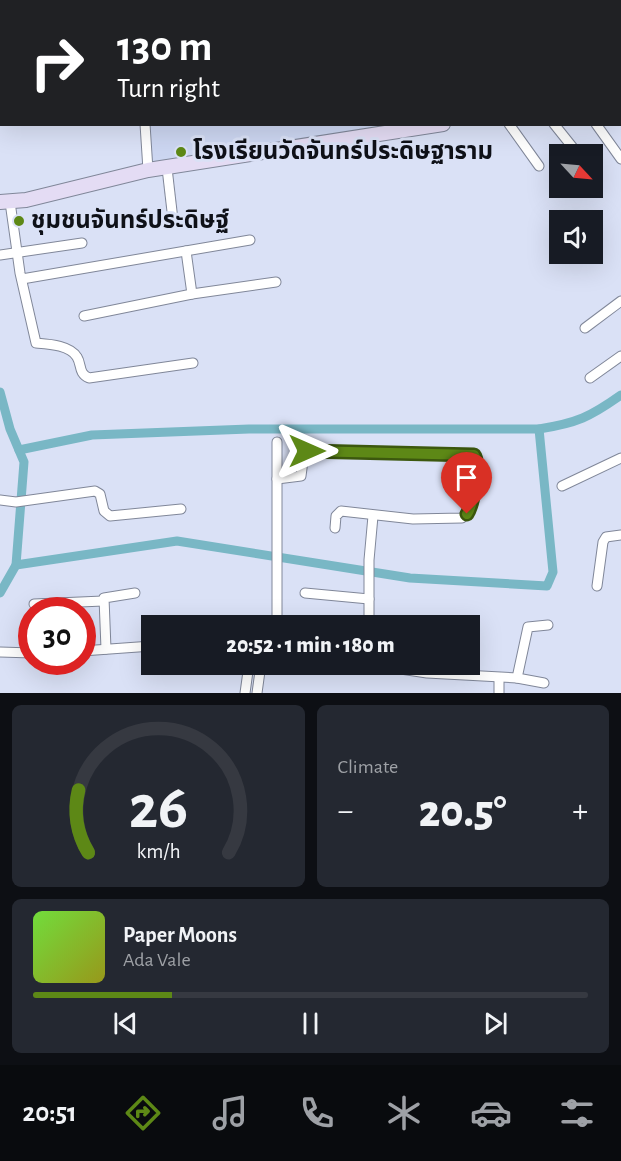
<!DOCTYPE html>
<meta charset="utf-8">
<style>
:root{--surface:#171b24;--page:#242831;--text:#f1f3f6;--muted:#9ea1a6;--line:#363941;--accent:#5d8816}
body{margin:0;font-family:"Alegreya Sans","Noto Sans Thai",sans-serif;background:var(--page);color:var(--text);height:100vh;display:flex;flex-direction:column;font-size:22px;white-space:nowrap}
*{box-sizing:border-box;margin:0}
p{font-size:20px;color:var(--muted)}
.icon{flex:none;width:33px;height:33px;fill:none;stroke:currentColor;stroke-width:2;stroke-linecap:round;stroke-linejoin:round}
.map{position:relative;height:693px;overflow:hidden}
.drawer{display:flex;flex-direction:column;gap:12px;padding:12px;background:#0d0f14;flex:1}
.drawer>*{flex:none}
.banner{position:absolute;left:0px;top:0px;width:621px;height:126px;box-shadow:0 6px 24px #0002;background:#202124;color:#fff;overflow:hidden}
.needle{width:39px;rotate:116deg}
.tools{position:absolute;left:549px;top:144px;display:grid;gap:12px}
.tools a{display:grid;place-items:center;width:54px;height:54px;border-radius:0px;background:var(--surface);box-shadow:0 6px 24px #0002;font-size:30px}
.speed{position:absolute;left:18px;top:597px;display:flex;gap:12px;font-size:30px;font-weight:700;text-align:center}
.speed>*{display:grid;place-content:center;width:78px;height:78px;border-radius:50%;background:var(--surface);box-shadow:0 6px 24px #0002;line-height:1}
.speed .limit{border:9px solid #d22;background:#fff;color:#111}
.pin{position:absolute;display:grid;place-items:center;width:51px;height:51px;color:#fff;margin:-62px -26px;border-radius:50% 50% 50% 0;rotate:-45deg;box-shadow:0 0 6px #0007}
.pin .icon{rotate:45deg}
.me{position:absolute;width:66px;margin:-33px;rotate:90deg;stroke-linejoin:round;filter:drop-shadow(0 0 4px #0008)}
.turn{display:flex;align-items:center;gap:21px;height:126px;padding:0 18px;font-size:27px}
.turn .icon{width:78px;height:78px;stroke-width:2.5}
.turn b{display:block;font-size:42px;line-height:51px}
.big{font-size:45px;font-weight:800;line-height:1.1}
.drawer .widget{flex:1;display:flex;flex-direction:column;justify-content:center;gap:9px;min-width:0;padding:0 21px;border-radius:9px;background:var(--page)}
.drawer .dial{align-items:center;gap:0}
.dial svg{height:156px;overflow:visible;fill:none;stroke:var(--line);stroke-width:7;stroke-linecap:round;text-anchor:middle}
.dial text{fill:var(--text);stroke:none}
.song{display:flex;align-items:center;gap:18px}
.cover{width:72px;height:72px;border-radius:9px;background:linear-gradient(135deg,hsl(100 70% 55%),hsl(60 70% 35%))}
.played{height:6px;border-radius:3px;background:linear-gradient(90deg,var(--accent) 25%,var(--line) 25%)}
.keys{display:flex;justify-content:space-around;direction:ltr}
.heat{display:flex;justify-content:space-between;align-items:center;font-size:33px;direction:ltr}
.drawer .tiles{flex:1;display:grid;gap:12px;grid-template-columns:1fr 1fr}
.widget:last-child{grid-column:span 2}
.trip{position:absolute;left:141px;top:615px;width:339px;height:60px;border-radius:0px;background:var(--surface);box-shadow:0 6px 24px #0002;font-weight:800;line-height:60px;text-align:center}
.tab-bar{display:flex;height:96px;justify-content:space-around;align-items:center;background:#090b0e;color:var(--muted)}
.tab-bar .icon{width:42px;height:42px}
.tab-bar .current{color:var(--accent)}
.tab-bar b{font-size:27px;color:var(--text)}
.map>svg:first-child{display:block}
</style>
<div class="map">
<svg width="621" height="693" viewBox="0 0 621 693">
<rect width="100%" height="100%" fill="#dae1f6"/>
<!-- built -->
<path fill="#ccd6f1" d="M148,125H387L151,163Z"/>
<g fill="none" stroke-linecap="round" stroke-linejoin="round">
<!-- canal -->
<g stroke="#79b7c5" stroke-width="9">
<path d="M529,0L530,2"/>
<path d="M620,102L621,103"/>
<path d="M0,392L10,429L24,462L16,565L0,593"/>
<path d="M19,450L92,435L249,429H539C577,423 590,417 621,395"/>
<path d="M16,565L177,541L410,578L547,586L553,572L539,429"/>
</g>
<!-- river -->
<g stroke="#79b7c5" stroke-width="15">
<path d="M377,2L379,0"/>
<path d="M0,34H2"/>
</g>
<!-- street casing -->
<g stroke="#808799" stroke-width="11">
<g id="street">
<path d="M111,0L112,2"/>
<path d="M566,0L567,2"/>
<path d="M606,0L608,2"/>
<path d="M383,2L385,0"/>
<path d="M620,15L621,17"/>
<path d="M145,124L148,170"/>
<path d="M509,124L539,166"/>
<path d="M554,124L578,154"/>
<path d="M596,124L621,159"/>
<path d="M167,168L173,220"/>
<path d="M10,202L20,273L36,343C48,344 70,345 77,357C82,365 78,373 89,378L193,363"/>
<path d="M186,251L192,294"/>
<path d="M0,255L82,243"/>
<path d="M22,279L250,240"/>
<path d="M84,316L192,294L276,282"/>
<path d="M585,328L621,301"/>
<path d="M590,378L621,356"/>
<path d="M277,442V626"/>
<path d="M277,479L301,476L304,453L310,450L469,454L477,459L471,508L462,518L413,519L341,511L336,516L335,528"/>
<path d="M562,486L621,458"/>
<path d="M0,500L16,502L95,491L100,494L104,511L110,516L181,509"/>
<path d="M597,586L603,542L606,537L621,535"/>
<path d="M305,593L369,599"/>
<path d="M34,604L103,601"/>
<path d="M369,620L413,625"/>
<path d="M369,626V560L373,516"/>
<path d="M106,649L104,598L135,593"/>
<path d="M82,651L152,646"/>
<path d="M0,652L32,653"/>
<path d="M368,664L427,673L517,678L544,683"/>
<path d="M517,678L528,627L548,625"/>
<path d="M245,693L249,664"/>
<path d="M257,693L261,664"/>
<path d="M499,693V678"/>
</g>
</g>
<!-- secondary casing -->
<g stroke="#808799" stroke-width="16">
<g id="secondary">
<path d="M620,32L621,31"/>
<path d="M0,202L26,200L148,170L443,124"/>
</g>
</g>
<!-- street -->
<use href="#street" stroke="#fff" stroke-width="9"/>
<!-- secondary -->
<use href="#secondary" stroke="#e4dcf4" stroke-width="14"/>
</g>
<g fill="none" stroke-linecap="round" stroke-linejoin="round">
<!-- route casing -->
<g stroke="#3c580e" stroke-width="15">
<path id="route" d="M307,451L474,455C481,463 473,505 467,514"/>
</g>
<!-- route -->
<use href="#route" stroke="#5d8816" stroke-width="10"/>
</g>
<!-- markers -->
<g fill="#5d8816" stroke="#dae1f6" stroke-width="2">
<circle cx="181" cy="152" r="6"/>
<circle cx="19" cy="221" r="6"/>
</g>
<g text-anchor="middle" dominant-baseline="central" stroke-width="6" stroke-linejoin="round" paint-order="stroke">
<!-- poi labels -->
<g font-size="24" font-weight="bold" fill="#0f1118" stroke="#dae1f6" text-anchor="start">
<text x="193" y="152">โรงเรียนวัดจันทร์ประดิษฐาราม</text>
<text x="31" y="221">ชุมชนจันทร์ประดิษฐ์</text>
</g>
</g>
</svg>
<div class="tools">
<a><svg class="needle" viewBox="-14 -14 28 28"><path d="M0-13l5 13h-10z" fill="#e53935"/><path d="M0 13l5-13h-10z" fill="#9ea1a6"/></svg></a>
<a><svg class="icon" aria-label="sound" viewBox="0 0 24 24"><path d="M4 9h4l5-4v14l-5-4H4zM17 9q2 3 0 6"/></svg></a>
</div>
<div class="speed"><div class="limit">30</div></div>
<div class="pin" style="left:467px;top:514px;background:#d93025"><svg class="icon" aria-label="arrive" viewBox="0 0 24 24"><path d="M6 21V4h12l-3 4 3 4H6"/></svg></div>
<svg class="me" style="left:307px;top:451px" viewBox="-20 -20 40 40"><path d="M0-17L14 15 0 8-14 15z" fill="#5d8816" stroke="#fff" stroke-width="4"/></svg>
<div class="trip">20:52 · 1 min · 180 m</div>
<div class="banner">
<div class="turn"><svg class="icon" aria-label="right" viewBox="0 0 24 24"><path d="M7 20v-9h11M14 6l5 5-5 5"/></svg><div><b>130 m</b>Turn right</div></div>
</div>
</div>
<section class="drawer">
<div class="tiles">
<div class="widget dial"><svg viewBox="0 0 100 80">
<path d="M14 69A42 42 0 1 1 86 69"/>
<path d="M14 69A42 42 0 0 1 9 37" stroke="#5d8816"/>
<text x="50" y="56" font-size="32" font-weight="700">26</text>
<text x="50" y="72" font-size="11">km/h</text>
</svg></div>
<div class="widget"><p>Climate</p>
<div class="heat"><a>−</a><b class="big">20.5°</b><a>+</a></div>
</div>
<div class="widget">
<div class="song"><i class="cover"></i><div><b>Paper Moons</b><p>Ada Vale</p></div></div>
<div class="played"></div>
<div class="keys"><svg class="icon" aria-label="previous" viewBox="0 0 24 24"><path d="M18 5L8 12l10 7zM5 5v14"/></svg><svg class="icon" aria-label="pause" viewBox="0 0 24 24"><path d="M8 5v14M16 5v14"/></svg><svg class="icon" aria-label="next" viewBox="0 0 24 24"><path d="M6 5l10 7-10 7zM19 5v14"/></svg></div>
</div>
</div>
</section>
<nav class="tab-bar">
<b>20:51</b>
<svg class="icon current" aria-label="directions" viewBox="0 0 24 24"><path d="M12 3l9 9-9 9-9-9zM9 14v-3h6M13 9l2 2-2 2"/></svg>
<svg class="icon" aria-label="music" viewBox="0 0 24 24"><path d="M9 18V5l10-2v13"/><circle cx="6" cy="18" r="3"/><circle cx="16" cy="16" r="3"/></svg>
<svg class="icon" aria-label="phone" viewBox="0 0 24 24"><path d="M5 4h4l2 5-3 2q2 4 5 5l2-3 5 2v4C11 20 4 13 5 4z"/></svg>
<svg class="icon" aria-label="climate" viewBox="0 0 24 24"><path d="M12 3v18M4 7l16 10M4 17L20 7"/></svg>
<svg class="icon" aria-label="car" viewBox="0 0 24 24"><path d="M5 17H2v-5l4-1 3-4h7l3 4 3 1v5h-3M9 17h6M6 11h13"/><circle cx="7" cy="17" r="2"/><circle cx="17" cy="17" r="2"/></svg>
<svg class="icon" aria-label="filters" viewBox="0 0 24 24"><path d="M4 7h16M4 17h16"/><circle cx="9" cy="7" r="2"/><circle cx="15" cy="17" r="2"/></svg>
</nav>
